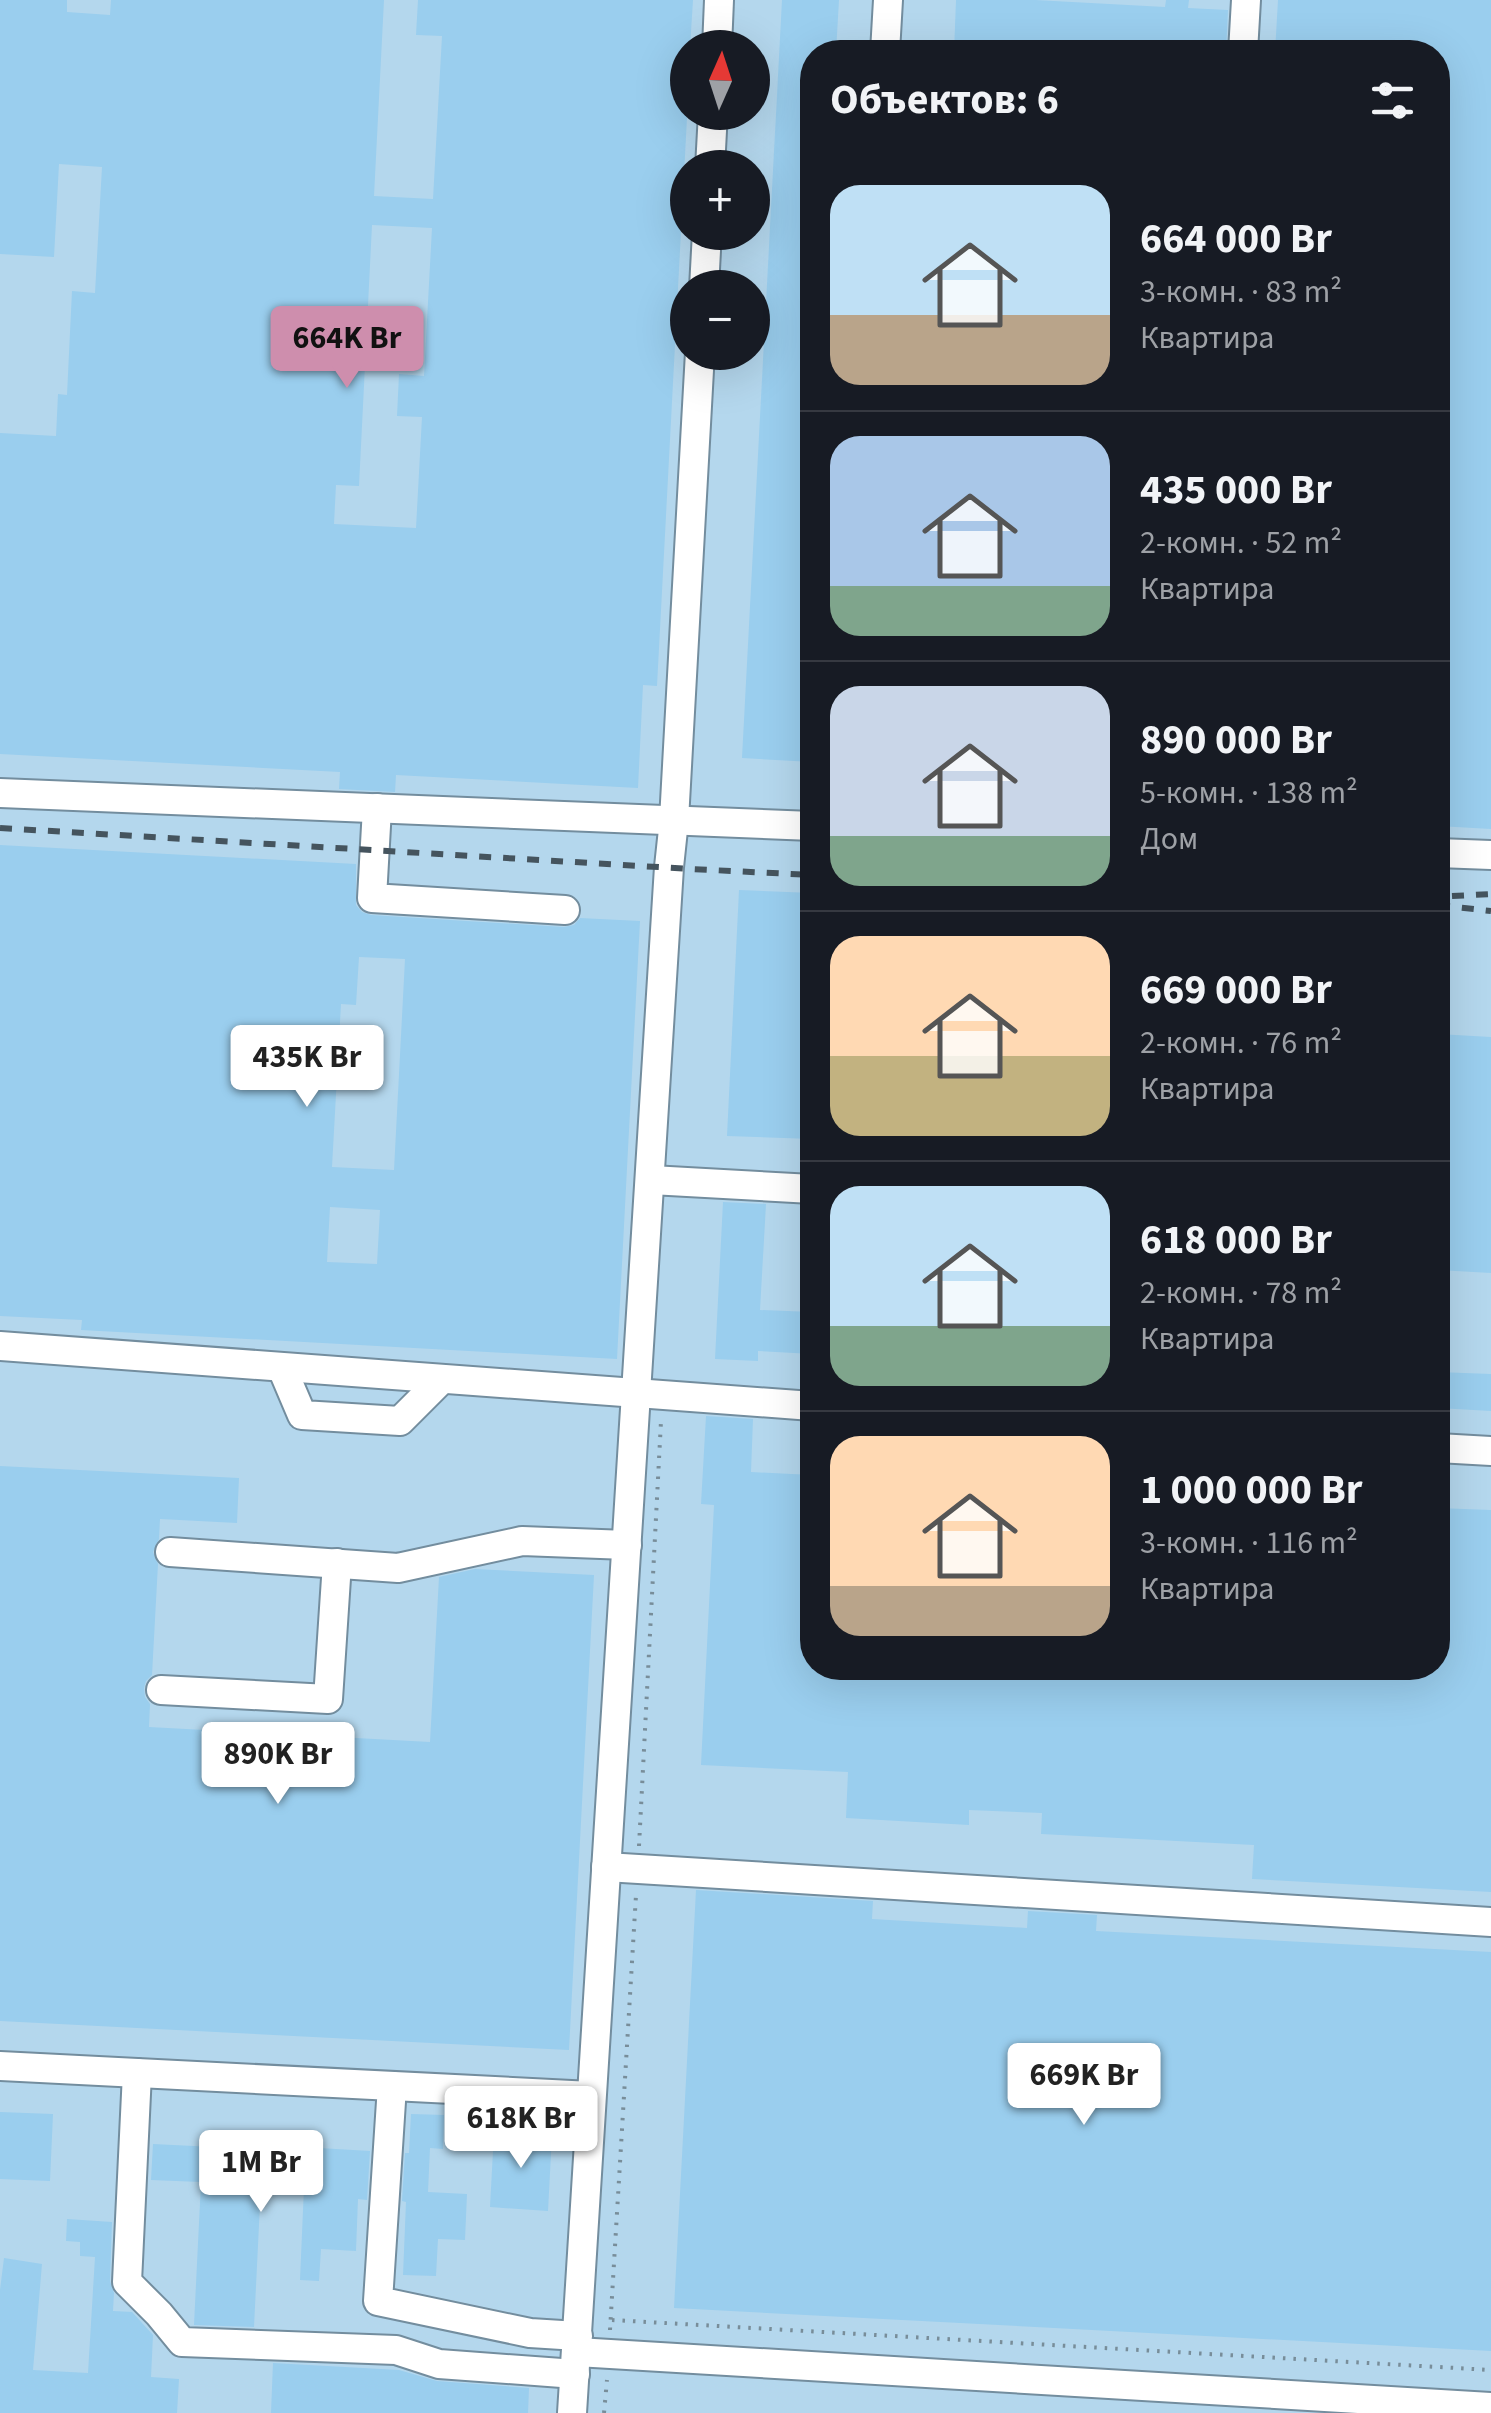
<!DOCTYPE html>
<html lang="ru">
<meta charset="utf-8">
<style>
body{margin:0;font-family:"Source Sans 3",sans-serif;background:#20242c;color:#f1f3f6;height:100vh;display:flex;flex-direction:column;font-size:38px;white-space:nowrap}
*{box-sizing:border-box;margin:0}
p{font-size:32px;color:#9ea1a6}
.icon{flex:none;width:55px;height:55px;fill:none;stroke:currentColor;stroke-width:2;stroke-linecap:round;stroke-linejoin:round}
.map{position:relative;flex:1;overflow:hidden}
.details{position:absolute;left:800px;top:40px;width:650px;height:1640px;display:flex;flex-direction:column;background:#171b24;border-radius:40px;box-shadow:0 10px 40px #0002}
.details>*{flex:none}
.needle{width:65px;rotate:3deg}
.tools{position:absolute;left:670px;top:30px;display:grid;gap:20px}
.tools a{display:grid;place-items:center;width:100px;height:100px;border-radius:50%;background:#171b24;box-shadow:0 10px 40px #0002;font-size:50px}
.price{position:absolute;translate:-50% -85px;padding:0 22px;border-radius:10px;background:#fff;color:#222;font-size:32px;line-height:65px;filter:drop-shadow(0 2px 5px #0008)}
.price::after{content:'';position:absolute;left:50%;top:60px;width:30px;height:22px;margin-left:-15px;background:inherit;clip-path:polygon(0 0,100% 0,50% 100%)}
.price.active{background:#ce8ead;color:#111}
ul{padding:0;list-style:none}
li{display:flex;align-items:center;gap:30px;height:250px;padding:0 30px}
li+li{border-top:2px solid #363941}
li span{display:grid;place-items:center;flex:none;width:280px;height:200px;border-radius:30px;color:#555}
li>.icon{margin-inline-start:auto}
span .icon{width:120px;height:120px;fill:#fffc;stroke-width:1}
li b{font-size:42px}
h2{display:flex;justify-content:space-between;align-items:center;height:120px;padding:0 30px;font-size:42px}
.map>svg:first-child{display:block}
.built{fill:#b4d7ed;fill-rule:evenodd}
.building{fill:#9aceee;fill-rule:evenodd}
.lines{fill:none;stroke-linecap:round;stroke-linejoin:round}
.minor-casing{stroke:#738d9e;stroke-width:32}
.path{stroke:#788d99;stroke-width:4;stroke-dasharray:2.5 8;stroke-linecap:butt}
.minor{stroke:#fff;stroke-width:28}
.rail{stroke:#45545e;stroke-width:6;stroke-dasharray:12 12;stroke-linecap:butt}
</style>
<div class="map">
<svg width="1491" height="2413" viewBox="0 0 1491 2413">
<rect width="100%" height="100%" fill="#c8e5f7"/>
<path class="built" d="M0,0H1491V2413H0ZM688,48H752V112H688ZM812,52H1438V1668H812ZM688,168H752V232H688ZM688,288H752V352H688Z"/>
<g class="building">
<path d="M0,0H67V12L110,15L111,0H384L374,196L433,199L442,36L416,35L418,0H693L690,48H688V99L657,686L643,685L638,788L396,775L395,792L339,789L340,772L0,754V433L56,436L58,394L67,395L72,291L95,293L102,167L59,164L54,257L0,254ZM372,225L432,228L424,376L399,374L397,416L422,417L416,528L334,524L336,485L359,486Z"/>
<polygon points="782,0 839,0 836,52 812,52 812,498 809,560 812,560 812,762 742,758"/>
<polygon points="956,0 1035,0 1165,7 1166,0 1189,0 1188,8 1228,10 1226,52 1114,52 1114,50 1066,48 1065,52 954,52"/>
<polygon points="1278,0 1491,0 1491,829 1438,826 1438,52 1275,52"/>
<path d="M0,845L356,864V905L362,912L371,915L564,927L574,925L580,918L640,921L617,1359L81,1330L82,1320L0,1316ZM359,957L405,959L394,1170L332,1167L341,1004L356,1005ZM330,1207L380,1210L377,1264L327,1262Z"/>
<polygon points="739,890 812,893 812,1139 727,1136"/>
<polygon points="1438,1034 1491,1037 1491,1273 1438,1270"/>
<polygon points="723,1202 766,1204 760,1310 812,1312 812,1354 758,1351 758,1361 715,1359"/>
<polygon points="1438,1372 1491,1374 1491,1411 1438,1408"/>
<polygon points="706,1416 753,1419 751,1472 812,1475 812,1668 1438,1668 1438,1508 1491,1510 1491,1892 1252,1879 1254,1845 1041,1834 1042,1813 969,1810 969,1825 846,1818 848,1772 701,1765 714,1505 701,1504"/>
<polygon points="0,1466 239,1478 237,1523 160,1519 159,1539 153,1552 158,1564 152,1675 146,1681 144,1688 145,1697 150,1704 149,1727 430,1742 439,1577 475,1569 594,1575 569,2050 0,2021"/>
<polygon points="696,1890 873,1901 872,1919 1027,1928 1028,1911 1097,1915 1096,1931 1491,1952 1491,2351 674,2308"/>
<polygon points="0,2112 53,2114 50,2181 0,2179"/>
<polygon points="411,2114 444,2115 443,2149 430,2148 428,2192 467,2194 465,2240 438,2239 436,2276 403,2275 406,2202 402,2201 405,2153 409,2153"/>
<polygon points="494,2132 552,2135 548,2211 490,2207"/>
<polygon points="153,2144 319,2152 319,2148 370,2151 367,2200 358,2199 356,2251 321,2249 319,2281 300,2280 304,2187 261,2184 254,2327 194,2325 201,2182 151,2180"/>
<polygon points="67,2219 112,2222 110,2281 114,2293 113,2311 132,2312 153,2335 151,2377 179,2379 177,2413 0,2413 0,2290 4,2258 42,2264 33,2370 88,2373 95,2257 80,2256 80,2242 66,2241"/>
<polygon points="273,2363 399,2370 437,2381 529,2388 528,2413 271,2413"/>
</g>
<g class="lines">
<defs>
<g id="minor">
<polyline points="717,48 719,0"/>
<polyline points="885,52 888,0"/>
<polyline points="1243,52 1246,0"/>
<polyline points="710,168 713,112"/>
<polyline points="704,288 707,232"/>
<polyline points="0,793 812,826"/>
<polyline points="377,808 372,898 565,910"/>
<polyline points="1438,853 1491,855"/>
<polyline points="651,1180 812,1189"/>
<polyline points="0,1346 812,1406"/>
<polyline points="282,1368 302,1415 400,1421 441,1380"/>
<polyline points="1438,1448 1491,1451"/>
<polyline points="170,1552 398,1568 522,1541 627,1545"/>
<polyline points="161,1690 328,1699 337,1563"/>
<polyline points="606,1867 1491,1922"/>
<polyline points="0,2066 591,2096"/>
<polyline points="137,2073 127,2282 159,2314 182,2342 396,2350 439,2364 575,2374"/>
<polyline points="392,2086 378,2301 530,2333 578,2336"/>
<polyline points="577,2352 1491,2407"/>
<polyline points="572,2413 669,867 674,820 700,352"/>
</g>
</defs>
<use href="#minor" class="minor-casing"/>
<g class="path">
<polyline points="639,1846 661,1421"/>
<polyline points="463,2115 470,2119 567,2128"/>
<polyline points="612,2320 1491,2370"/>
<polyline points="610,2330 636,1895"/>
<polyline points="604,2413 607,2380"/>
</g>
<use href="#minor" class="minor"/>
<g class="rail">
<polyline points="0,828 691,869 812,875"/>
<polyline points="1452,896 1491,894"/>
<polyline points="1438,905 1491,911"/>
</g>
</g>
</svg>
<div class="tools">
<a><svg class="needle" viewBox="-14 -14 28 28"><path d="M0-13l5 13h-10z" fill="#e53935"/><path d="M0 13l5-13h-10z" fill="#9ea1a6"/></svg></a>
<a>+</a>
<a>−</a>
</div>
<b class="price active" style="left:347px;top:391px">664K Br</b>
<b class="price" style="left:307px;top:1110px">435K Br</b>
<b class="price" style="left:278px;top:1807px">890K Br</b>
<b class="price" style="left:1084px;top:2128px">669K Br</b>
<b class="price" style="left:521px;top:2171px">618K Br</b>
<b class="price" style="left:261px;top:2215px">1M Br</b>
<section class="details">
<h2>Объектов: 6<svg class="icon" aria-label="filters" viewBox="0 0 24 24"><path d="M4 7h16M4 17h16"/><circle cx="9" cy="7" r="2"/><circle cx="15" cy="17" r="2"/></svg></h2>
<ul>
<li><span style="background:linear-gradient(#bfe0f5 65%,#b9a48a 0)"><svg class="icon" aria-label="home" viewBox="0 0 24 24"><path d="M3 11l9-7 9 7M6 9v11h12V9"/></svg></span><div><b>664 000 Br</b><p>3-комн. · 83 m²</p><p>Квартира</p></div></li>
<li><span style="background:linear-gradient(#a9c7e8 75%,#7fa58c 0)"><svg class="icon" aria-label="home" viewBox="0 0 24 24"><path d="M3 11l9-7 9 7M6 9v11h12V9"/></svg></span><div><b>435 000 Br</b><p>2-комн. · 52 m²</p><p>Квартира</p></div></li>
<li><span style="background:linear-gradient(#c9d6e8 75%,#7fa58c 0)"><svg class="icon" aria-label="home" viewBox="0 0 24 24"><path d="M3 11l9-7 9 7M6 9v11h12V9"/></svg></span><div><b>890 000 Br</b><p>5-комн. · 138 m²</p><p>Дом</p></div></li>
<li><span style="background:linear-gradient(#ffd9b3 60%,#c2b280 0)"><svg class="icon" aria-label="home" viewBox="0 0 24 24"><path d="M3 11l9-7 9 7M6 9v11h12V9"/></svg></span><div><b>669 000 Br</b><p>2-комн. · 76 m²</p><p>Квартира</p></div></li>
<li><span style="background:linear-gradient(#bfe0f5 70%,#7fa58c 0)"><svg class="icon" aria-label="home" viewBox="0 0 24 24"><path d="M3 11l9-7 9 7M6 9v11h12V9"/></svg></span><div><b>618 000 Br</b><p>2-комн. · 78 m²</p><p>Квартира</p></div></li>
<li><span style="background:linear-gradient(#ffd9b3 75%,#b9a48a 0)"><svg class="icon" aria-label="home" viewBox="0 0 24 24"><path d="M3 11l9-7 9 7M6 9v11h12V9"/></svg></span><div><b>1 000 000 Br</b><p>3-комн. · 116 m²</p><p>Квартира</p></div></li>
</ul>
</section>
</div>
